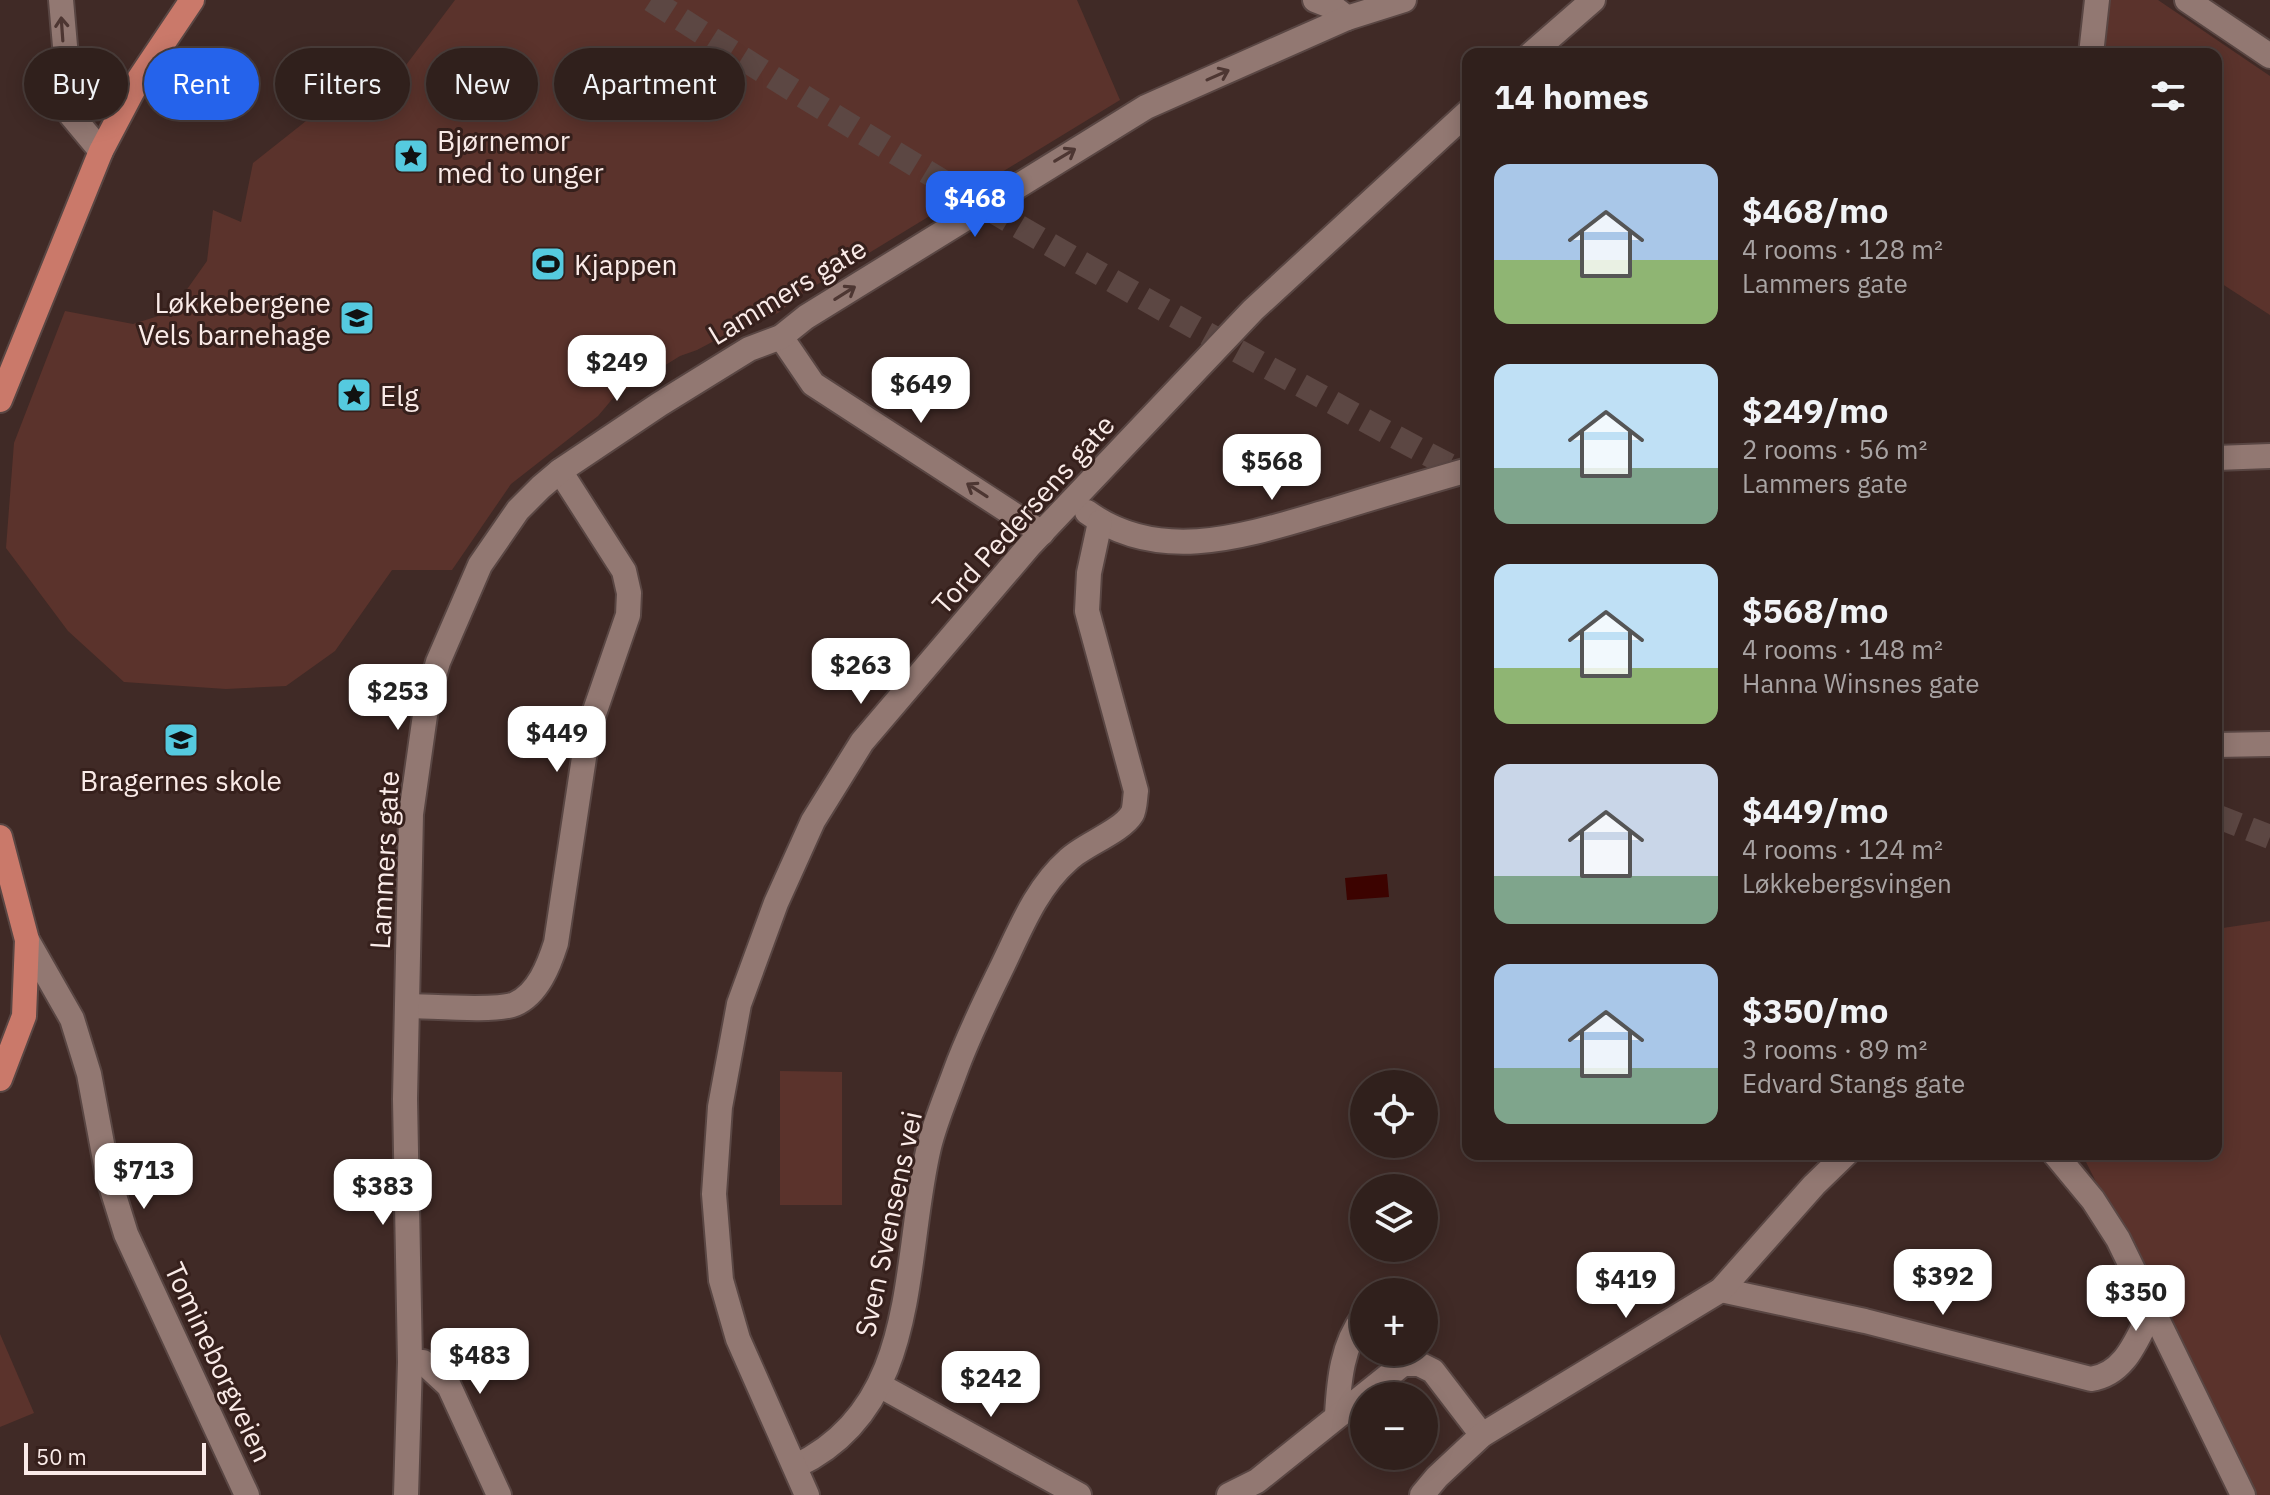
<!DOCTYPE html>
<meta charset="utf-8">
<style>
body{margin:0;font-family:"IBM Plex Sans",sans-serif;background:#3c2d29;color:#f1f3f6;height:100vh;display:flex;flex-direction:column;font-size:30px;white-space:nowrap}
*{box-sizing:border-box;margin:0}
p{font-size:26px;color:#a8a3a3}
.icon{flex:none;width:44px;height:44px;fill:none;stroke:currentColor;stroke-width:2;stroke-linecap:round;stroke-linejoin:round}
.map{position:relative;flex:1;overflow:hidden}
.side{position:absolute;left:1462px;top:48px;width:760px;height:1112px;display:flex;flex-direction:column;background:#30201c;border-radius:16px;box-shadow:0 4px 20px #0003,0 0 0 2px #4b3e3b}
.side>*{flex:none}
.top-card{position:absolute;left:24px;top:48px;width:760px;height:72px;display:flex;gap:16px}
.buttons{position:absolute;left:1350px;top:1070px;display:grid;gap:16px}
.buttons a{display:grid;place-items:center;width:88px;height:88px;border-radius:50%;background:#30201c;box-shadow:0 4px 20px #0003,0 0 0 2px #4b3e3b;font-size:40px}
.scale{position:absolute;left:24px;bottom:20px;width:182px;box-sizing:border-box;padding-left:8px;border:4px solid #faebe8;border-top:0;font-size:22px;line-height:28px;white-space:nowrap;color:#faebe8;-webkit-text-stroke:6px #36201c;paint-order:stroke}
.price{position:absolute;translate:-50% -68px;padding:0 18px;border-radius:16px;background:#fff;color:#222;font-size:26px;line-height:52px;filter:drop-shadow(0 2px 4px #0008)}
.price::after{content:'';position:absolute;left:50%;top:48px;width:24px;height:18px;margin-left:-12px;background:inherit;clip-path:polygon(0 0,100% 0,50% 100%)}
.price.selected{background:#2563eb;color:#fff}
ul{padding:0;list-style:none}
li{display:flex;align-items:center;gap:24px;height:200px;padding:0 32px}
li span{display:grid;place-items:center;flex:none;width:224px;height:160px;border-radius:16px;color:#555}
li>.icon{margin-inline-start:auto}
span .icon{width:96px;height:96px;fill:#fffc;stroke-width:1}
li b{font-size:34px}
h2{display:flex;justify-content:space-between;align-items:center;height:96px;padding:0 32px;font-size:34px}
.chip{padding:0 28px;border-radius:36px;background:#30201c;box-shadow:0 4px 20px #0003,0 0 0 2px #4b3e3b;font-size:28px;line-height:72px}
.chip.selected{background:#2563eb;color:#fff}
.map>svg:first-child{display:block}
.green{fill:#5b332c}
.water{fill:#3c0300}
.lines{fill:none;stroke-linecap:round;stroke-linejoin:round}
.major-tunnel{stroke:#5c4743;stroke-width:24;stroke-dasharray:24 12;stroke-linecap:butt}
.minor-casing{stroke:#594643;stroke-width:28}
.major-casing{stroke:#594643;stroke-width:28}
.minor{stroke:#927872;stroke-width:24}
.major{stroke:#ca796a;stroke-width:24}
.oneway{stroke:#4d3632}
.labels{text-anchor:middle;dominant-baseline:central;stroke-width:6;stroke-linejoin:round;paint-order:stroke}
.poi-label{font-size:28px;fill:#faebe8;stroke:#36201c;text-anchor:start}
.street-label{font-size:28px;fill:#faebe8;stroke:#36201c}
</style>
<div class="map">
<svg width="2270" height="1495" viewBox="0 0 2270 1495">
<rect width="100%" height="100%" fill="#402a26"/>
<g class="green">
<polygon points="455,0 1077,0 1120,100 800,295 778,313 748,323 697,350 680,356 614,397 598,416 511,484 452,570 392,570 335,651 286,686 226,689 124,682 68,631 6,548 14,443 65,311 133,324 171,312 207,261 213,210 241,222 253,163 383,60 397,77"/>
<polygon points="2104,0 2158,0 2270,76 2270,315 2216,280 2216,54 2097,54"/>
<path d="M82,81L114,90L100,115C82,112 84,97 82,81Z"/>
<polygon points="2270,921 2270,1495 2253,1495 2082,1154 2216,1154 2216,929"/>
<polygon points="780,1071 842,1072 842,1205 780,1205"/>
<polygon points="0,1334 34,1413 0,1427"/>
</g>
<polygon class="water" points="1387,874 1389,897 1347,900 1345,878"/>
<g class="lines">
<g class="major-tunnel">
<path d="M651,0C853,130 1059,254 1271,369C1336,404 1401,441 1468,475"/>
<polyline points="2216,816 2270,837"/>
</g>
<defs>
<g id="minor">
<polyline points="61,0 71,115 101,151"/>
<polyline points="1315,0 1333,7 1347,18"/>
<polyline points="2187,0 2270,56"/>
<polyline points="1531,54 1593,0"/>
<polyline points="2091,54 2097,0"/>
<polyline points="781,337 813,384 1042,533"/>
<polyline points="2216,458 2270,456"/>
<path d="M1087,512C1162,567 1253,533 1333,510C1378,496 1423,483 1468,470"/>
<polyline points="2216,745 2270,744"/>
<polyline points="27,940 72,1019 89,1074 108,1176 126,1234 247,1495"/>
<path d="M407,1006C430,1006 496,1012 515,1004C538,994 549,965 556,943L588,731L628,615L629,593L624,571L560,471"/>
<polyline points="2055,1154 2093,1200 2118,1239 2243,1495"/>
<path d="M1721,1290L1865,1321L2091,1379C2126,1374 2137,1338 2152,1310"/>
<polyline points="410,1362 423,1362 449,1386 499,1495"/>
<polyline points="879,1385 1079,1495"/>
<path d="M1337,1415C1339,1380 1342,1345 1364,1316"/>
<path d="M796,1466C921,1407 902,1261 929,1147C935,1122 946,1097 955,1072C968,1036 985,1002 1002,967C1020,930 1036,888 1068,860C1083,845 1121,832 1132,814C1135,809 1135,797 1136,791L1087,611L1089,573L1100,522"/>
<polyline points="406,1495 410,1362 405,1099 411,814 427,701 438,662 480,565 518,510 541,487 560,471 660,404 749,349 781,337 806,317 1146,107 1347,18 1404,0"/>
<polyline points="807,1495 738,1339 721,1280 714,1194 720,1107 739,1004 776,903 813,821 862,742 1030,545 1253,310 1468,112"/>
<polyline points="1229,1495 1257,1481 1403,1364 1419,1364 1433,1371 1482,1435"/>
<polyline points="1422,1495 1437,1477 1482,1435 1721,1290 1814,1185 1846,1154"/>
</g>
<g id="major">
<polyline points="0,400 101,151 139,79 192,0"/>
<polyline points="0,837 27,940 24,1016 0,1079"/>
</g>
</defs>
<use href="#minor" class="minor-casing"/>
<use href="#major" class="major-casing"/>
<use href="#minor" class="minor"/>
<use href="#major" class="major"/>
</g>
<defs><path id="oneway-shaft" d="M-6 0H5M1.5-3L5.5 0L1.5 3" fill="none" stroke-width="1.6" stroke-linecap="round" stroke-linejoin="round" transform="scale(2)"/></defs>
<g class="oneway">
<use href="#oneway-shaft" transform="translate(62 29) rotate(-94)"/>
<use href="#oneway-shaft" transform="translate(1218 75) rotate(-24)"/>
<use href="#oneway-shaft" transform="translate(1065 155) rotate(-31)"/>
<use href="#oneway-shaft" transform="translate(845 293) rotate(-32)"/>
<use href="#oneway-shaft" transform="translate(977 490) rotate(-147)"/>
</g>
<defs>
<symbol id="sight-square" viewBox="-11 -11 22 22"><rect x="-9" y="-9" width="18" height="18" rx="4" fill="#55cadf" stroke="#36201c"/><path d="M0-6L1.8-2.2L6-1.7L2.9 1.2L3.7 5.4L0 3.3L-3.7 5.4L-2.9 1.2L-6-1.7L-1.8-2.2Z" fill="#111"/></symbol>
<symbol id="stadium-square" viewBox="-11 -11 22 22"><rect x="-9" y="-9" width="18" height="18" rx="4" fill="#55cadf" stroke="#36201c"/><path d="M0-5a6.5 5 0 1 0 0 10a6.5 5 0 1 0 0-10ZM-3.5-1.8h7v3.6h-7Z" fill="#111"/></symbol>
<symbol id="school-square" viewBox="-11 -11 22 22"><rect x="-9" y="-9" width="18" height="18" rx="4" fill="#55cadf" stroke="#36201c"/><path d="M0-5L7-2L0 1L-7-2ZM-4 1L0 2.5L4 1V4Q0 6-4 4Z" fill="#111"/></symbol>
</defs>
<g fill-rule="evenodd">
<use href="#sight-square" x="391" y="136" width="40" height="40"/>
<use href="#stadium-square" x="528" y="244" width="40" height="40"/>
<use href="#school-square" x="337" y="298" width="40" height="40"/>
<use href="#sight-square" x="334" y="375" width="40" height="40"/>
<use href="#school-square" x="161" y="720" width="40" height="40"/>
</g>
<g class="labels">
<g class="poi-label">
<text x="437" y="140">Bjørnemor<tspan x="437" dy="32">med to unger</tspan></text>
<text x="574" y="264">Kjappen</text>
<text x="331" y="302" text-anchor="end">Løkkebergene<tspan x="331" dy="32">Vels barnehage</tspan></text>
<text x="380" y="395">Elg</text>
<text x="181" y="780" text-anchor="middle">Bragernes skole</text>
</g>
<g class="street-label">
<text transform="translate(787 291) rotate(-31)">Lammers gate</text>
<text transform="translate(1023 514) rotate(-48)">Tord Pedersens gate</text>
<text transform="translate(384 860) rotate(-87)">Lammers gate</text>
<text transform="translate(888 1224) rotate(-78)">Sven Svensens vei</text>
<text transform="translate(219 1362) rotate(65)">Tomineborgveien</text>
</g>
</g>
</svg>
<div class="buttons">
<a><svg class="icon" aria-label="locate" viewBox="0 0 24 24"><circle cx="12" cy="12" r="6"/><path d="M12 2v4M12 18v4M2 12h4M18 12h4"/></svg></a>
<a><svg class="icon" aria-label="layers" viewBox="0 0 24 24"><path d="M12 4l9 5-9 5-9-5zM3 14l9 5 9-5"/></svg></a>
<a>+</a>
<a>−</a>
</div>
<div class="scale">50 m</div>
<b class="price selected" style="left:975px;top:239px">$468</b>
<b class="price" style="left:617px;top:403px">$249</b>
<b class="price" style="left:921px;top:425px">$649</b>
<b class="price" style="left:1272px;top:502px">$568</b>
<b class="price" style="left:861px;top:706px">$263</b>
<b class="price" style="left:398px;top:732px">$253</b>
<b class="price" style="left:557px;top:774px">$449</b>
<b class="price" style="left:144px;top:1211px">$713</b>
<b class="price" style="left:383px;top:1227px">$383</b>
<b class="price" style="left:1943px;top:1317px">$392</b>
<b class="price" style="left:1626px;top:1320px">$419</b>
<b class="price" style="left:2136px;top:1333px">$350</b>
<b class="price" style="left:480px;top:1396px">$483</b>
<b class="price" style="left:991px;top:1419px">$242</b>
<div class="top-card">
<a class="chip">Buy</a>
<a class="chip selected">Rent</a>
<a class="chip">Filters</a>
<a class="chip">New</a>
<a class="chip">Apartment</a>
</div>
<section class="side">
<h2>14 homes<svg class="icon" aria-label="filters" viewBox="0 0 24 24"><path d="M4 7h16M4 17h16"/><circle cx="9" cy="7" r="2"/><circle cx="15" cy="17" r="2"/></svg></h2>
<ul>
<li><span style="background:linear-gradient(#a9c7e8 60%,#8fb573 0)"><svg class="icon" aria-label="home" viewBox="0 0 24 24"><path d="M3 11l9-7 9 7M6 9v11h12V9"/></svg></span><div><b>$468/mo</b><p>4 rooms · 128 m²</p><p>Lammers gate</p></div></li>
<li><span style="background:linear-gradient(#bfe0f5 65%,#7fa58c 0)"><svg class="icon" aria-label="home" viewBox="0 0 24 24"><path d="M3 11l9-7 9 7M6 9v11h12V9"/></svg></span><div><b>$249/mo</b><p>2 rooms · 56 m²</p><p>Lammers gate</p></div></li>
<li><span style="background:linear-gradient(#bfe0f5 65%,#8fb573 0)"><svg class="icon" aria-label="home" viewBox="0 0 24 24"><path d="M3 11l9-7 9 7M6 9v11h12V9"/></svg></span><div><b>$568/mo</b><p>4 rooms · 148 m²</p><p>Hanna Winsnes gate</p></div></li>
<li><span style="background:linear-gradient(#c9d6e8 70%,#7fa58c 0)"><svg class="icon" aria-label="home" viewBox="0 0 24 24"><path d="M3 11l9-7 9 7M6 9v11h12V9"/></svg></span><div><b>$449/mo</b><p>4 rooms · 124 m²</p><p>Løkkebergsvingen</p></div></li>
<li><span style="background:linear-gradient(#a9c7e8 65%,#7fa58c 0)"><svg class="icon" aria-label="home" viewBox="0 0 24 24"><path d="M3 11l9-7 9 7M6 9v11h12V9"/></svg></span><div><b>$350/mo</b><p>3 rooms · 89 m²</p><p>Edvard Stangs gate</p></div></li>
</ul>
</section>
</div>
